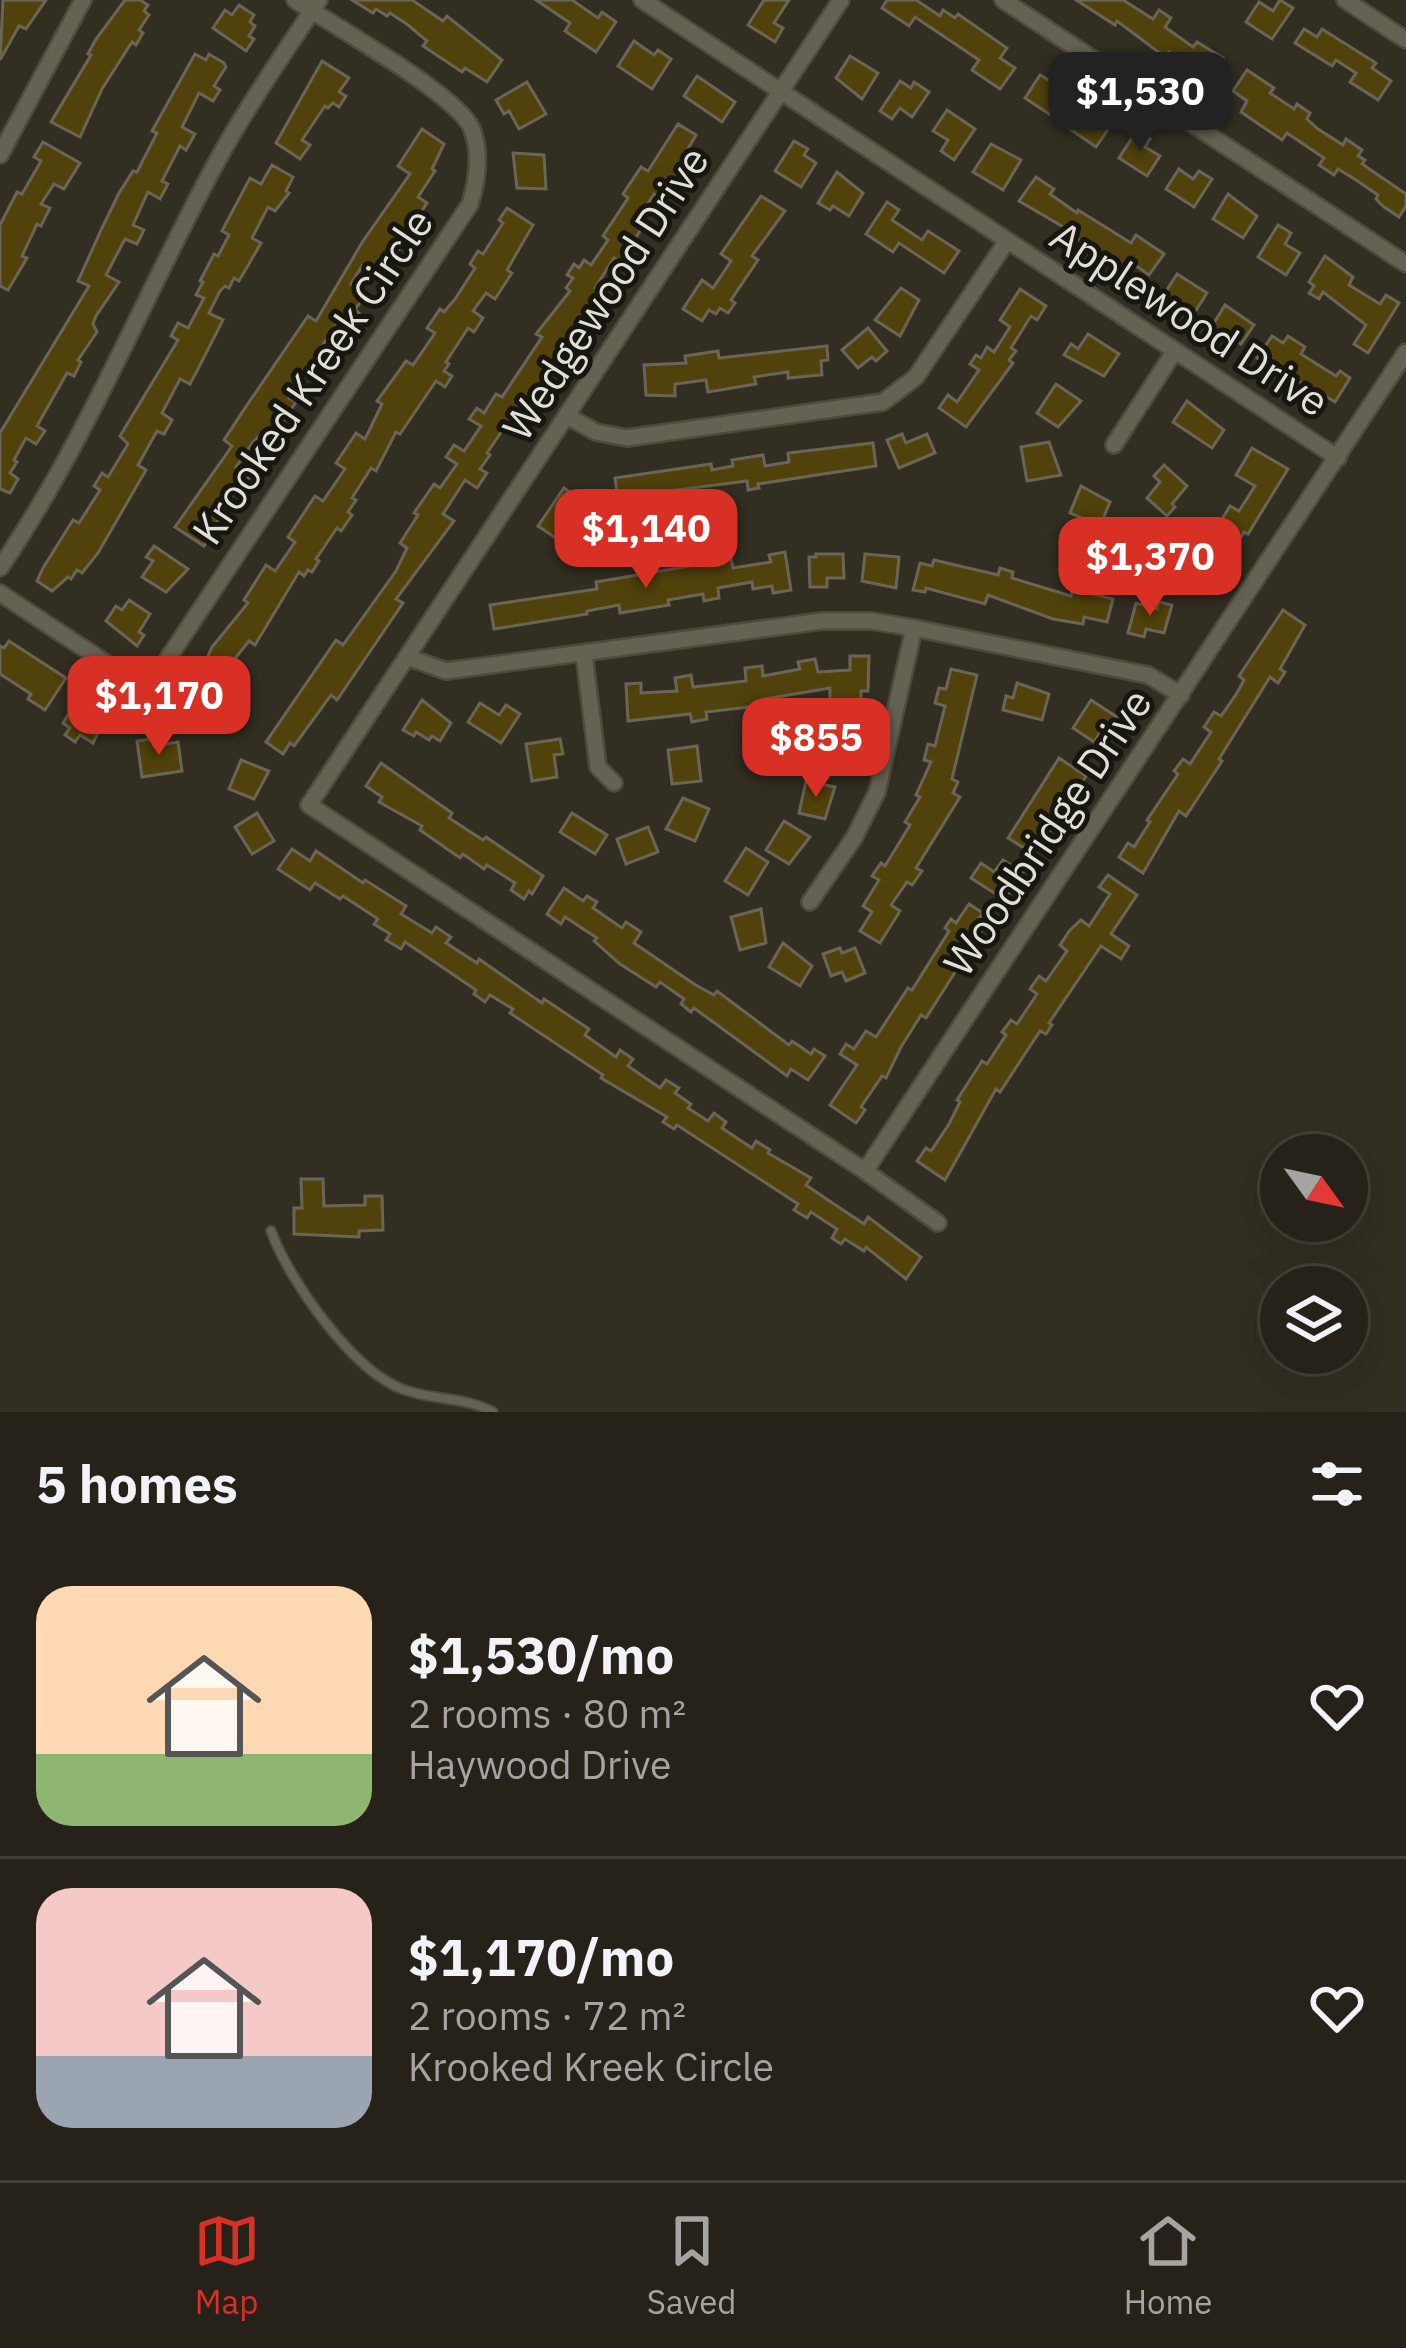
<!DOCTYPE html>
<meta charset="utf-8">
<style>
body{margin:0;font-family:"IBM Plex Sans",sans-serif;background:#2e2a22;color:#f1f3f6;height:100vh;display:flex;flex-direction:column;font-size:45px;white-space:nowrap}
*{box-sizing:border-box;margin:0}
p{font-size:39px;color:#a4a4a2}
.icon{flex:none;width:66px;height:66px;fill:none;stroke:currentColor;stroke-width:2;stroke-linecap:round;stroke-linejoin:round}
.map{position:relative;height:1412px;overflow:hidden}
.sheet{display:flex;flex-direction:column;background:#262219;flex:1}
.sheet>*{flex:none}
.needle{width:78px;rotate:123deg}
.fabs{position:absolute;left:1260px;top:1134px;display:grid;gap:24px}
.fabs a{display:grid;place-items:center;width:108px;height:108px;border-radius:50%;background:#262219;box-shadow:0 12px 48px #0002,0 0 0 3px #423f38;font-size:60px}
.price{position:absolute;translate:-50% -102px;padding:0 27px;border-radius:24px;background:#d93025;color:#fff;font-size:39px;line-height:78px;filter:drop-shadow(0 3px 6px #0008)}
.price::after{content:'';position:absolute;left:50%;top:72px;width:36px;height:27px;margin-left:-18px;background:inherit;clip-path:polygon(0 0,100% 0,50% 100%)}
.price.selected{background:#222;color:#fff}
ul{padding:0;list-style:none}
li{display:flex;align-items:center;gap:36px;height:300px;padding:0 36px}
li+li{border-top:3px solid #423f38}
li span{display:grid;place-items:center;flex:none;width:336px;height:240px;border-radius:36px;color:#555}
li>.icon{margin-inline-start:auto}
span .icon{width:144px;height:144px;fill:#fffc;stroke-width:1}
li b{font-size:51px}
h2{display:flex;justify-content:space-between;align-items:center;height:144px;padding:0 36px;font-size:51px}
.menu{display:flex;justify-content:space-around;align-items:center;height:168px;border-top:3px solid #423f38;background:#262219;font-size:33px;color:#a4a4a2}
.menu a{display:grid;justify-items:center;gap:6px}
.menu .selected{color:#d93025}
.map>svg:first-child{display:block}
.building{fill:#51420b;stroke:#6a6557;stroke-width:3}
.lines{fill:none;stroke-linecap:round;stroke-linejoin:round}
.service-casing{stroke:#4e4a3f;stroke-width:12}
.minor-casing{stroke:#4e4a3f;stroke-width:20}
.service{stroke:#666253;stroke-width:8}
.minor{stroke:#666253;stroke-width:15}
.labels{text-anchor:middle;dominant-baseline:central;stroke-width:10;stroke-linejoin:round;paint-order:stroke}
.street-label{font-size:42px;fill:#e1dfd7;stroke:#181610}
</style>
<div class="map">
<svg width="1406" height="1412" viewBox="0 0 1406 1412">
<rect width="100%" height="100%" fill="#322e21"/>
<g class="building">
<polygon points="3,0 46,0 26,29 19,26 0,60"/>
<polygon points="125,0 140,0 148,5 144,11 149,15 139,30 143,33 136,45 132,42 102,89 80,137 51,122 91,55 88,54 96,39"/>
<polygon points="352,0 412,0 443,21 447,16 502,60 487,82 465,68 462,72 423,46 427,41 408,25 390,13 387,16 376,9 373,13"/>
<polygon points="536,0 572,0 598,18 602,12 616,22 596,52 565,31 570,23"/>
<polygon points="764,0 789,0 774,23 783,28 775,42 748,25"/>
<polygon points="887,0 916,0 940,16 943,10 955,18 958,14 1007,48 1000,58 1015,68 1000,89 972,70 979,60 915,17 909,26 882,8"/>
<polygon points="1076,0 1123,0 1153,19 1159,10 1171,18 1165,27 1193,47 1197,42 1223,58 1204,89 1191,81 1198,70 1169,52 1165,57 1117,21 1115,25"/>
<polygon points="1280,0 1293,8 1272,39 1246,22 1259,2 1273,11"/>
<polygon points="239,5 254,15 250,22 255,26 249,36 254,39 246,51 213,28 225,10 232,15"/>
<polygon points="1304,29 1317,37 1322,29 1376,63 1372,68 1391,81 1378,100 1350,82 1356,73 1336,60 1332,66 1295,43"/>
<polygon points="634,41 654,55 658,50 671,59 652,89 618,66"/>
<polygon points="195,54 206,60 209,54 224,63 226,67 214,86 220,90 213,101 199,93 182,127 195,134 186,150 180,146 162,181 168,184 160,199 148,192 133,225 144,230 137,244 125,239 106,275 119,282 96,316 93,324 97,332 78,360 81,362 74,376 67,373 37,426 45,431 36,444 26,438 14,460 17,462 10,473 18,479 10,493 0,489 0,433 89,286 78,281 102,228 119,193 133,171 137,172 157,133 152,131"/>
<polygon points="850,56 878,73 862,99 836,78"/>
<polygon points="322,61 349,78 339,92 346,96 339,107 333,103 328,108 325,106 302,140 310,145 300,159 276,143"/>
<polygon points="1247,70 1274,88 1270,93 1294,109 1297,104 1310,113 1307,119 1318,129 1343,145 1346,139 1362,150 1358,156 1365,160 1362,164 1406,194 1406,206 1399,217 1384,207 1376,199 1378,195 1353,178 1338,169 1334,175 1319,165 1324,158 1287,133 1282,140 1241,112 1247,101 1233,91"/>
<polygon points="1040,75 1052,82 1056,76 1069,85 1049,114 1025,98"/>
<polygon points="697,76 735,102 722,122 684,96"/>
<polygon points="900,81 911,88 914,82 929,92 912,117 900,108 892,119 880,111"/>
<polygon points="527,82 546,114 519,129 509,111 504,114 496,100"/>
<polygon points="1091,99 1103,108 1096,119 1109,128 1096,147 1070,129"/>
<polygon points="947,110 975,129 954,160 941,151 948,140 933,131"/>
<polygon points="678,124 696,135 685,154 695,161 664,201 654,194 635,223 642,228 635,239 639,241 623,264 614,258 595,288 606,296 541,378 548,382 516,427 508,422 487,453 490,455 480,469 487,473 477,488 465,480 443,514 454,521 396,599 403,603 337,700 331,695 294,746 290,743 283,754 266,742 336,640 343,645 396,571 407,548 400,543 418,515 414,513 434,484 440,488 457,464 446,457 454,445 464,451 481,426 469,419 477,408 484,413 496,394 502,397 542,337 536,334 570,291 566,288 573,278 567,275 574,264 579,268 584,260 591,265 608,240 603,236 628,198 623,194 641,167 648,171"/>
<polygon points="422,129 444,144 432,169 435,171 418,197 427,203 416,220 420,223 378,277 362,266 351,284 366,294 355,310 359,313 351,324 341,317 318,352 326,357 316,371 310,367 289,398 296,402 269,443 259,436 253,442 236,467 250,476 241,489 237,486 204,546 175,527 232,446 224,440 245,408 308,316 316,321 363,241 410,174 398,166"/>
<polygon points="1137,130 1150,139 1145,147 1160,156 1147,176 1119,158"/>
<polygon points="794,141 808,149 804,155 816,163 801,187 775,171"/>
<polygon points="43,142 80,163 64,189 54,184 41,204 50,208 41,226 37,224 22,256 27,258 8,290 0,286 0,225 17,192 22,194 41,161 34,157"/>
<polygon points="991,144 1021,160 1003,190 973,172"/>
<polygon points="513,153 544,155 546,189 517,188"/>
<polygon points="272,165 293,177 286,191 289,193 275,211 268,207 252,238 261,243 239,281 234,278 229,288 225,286 220,291 209,313 223,320 198,369 190,384 180,379 162,413 172,420 164,434 157,431 138,465 146,470 98,553 82,573 77,570 71,579 68,577 52,591 37,581 43,568 73,520 79,523 100,490 94,486 102,473 108,477 128,444 120,436 178,340 171,336 178,323 188,328 204,298 196,295 203,282 200,281 214,254 218,256 229,235 222,231 250,178 261,184"/>
<polygon points="1179,169 1193,179 1199,171 1212,179 1194,207 1166,189"/>
<polygon points="837,172 863,193 849,216 833,206 830,210 818,203"/>
<polygon points="1036,177 1054,189 1050,194 1077,213 1078,210 1131,243 1136,235 1164,254 1149,275 1135,265 1127,275 1076,238 1077,235 1019,201"/>
<polygon points="1228,194 1257,216 1243,238 1213,219"/>
<polygon points="761,196 785,211 752,256 758,260 731,300 735,303 728,313 720,308 716,314 709,310 702,321 683,309 702,280 713,288 731,261 721,254"/>
<polygon points="887,202 899,210 892,220 922,240 928,231 959,251 944,273 899,243 893,252 866,234"/>
<polygon points="507,208 533,225 507,270 512,273 495,299 486,293 473,311 483,318 474,332 468,328 446,362 449,364 444,371 452,376 445,387 436,381 400,434 396,432 376,471 371,468 352,498 356,500 348,512 352,515 341,531 337,528 316,559 319,561 312,572 308,570 304,576 299,572 255,645 249,641 221,676 238,688 220,715 210,708 206,714 189,699 212,647 248,603 244,600 266,565 275,571 295,542 288,537 315,496 323,501 345,469 336,463 356,433 365,439 382,404 377,401 406,361 413,365 435,333 427,328 440,309 444,312 455,299 475,268 470,264 478,251 483,254 503,223 499,220"/>
<polygon points="1278,225 1291,233 1285,244 1300,253 1286,275 1258,257"/>
<polygon points="1325,256 1353,277 1349,285 1380,304 1386,295 1399,303 1368,353 1354,344 1366,325 1323,292 1319,299 1309,293 1314,286 1309,282"/>
<polygon points="1177,274 1207,293 1193,315 1163,296"/>
<polygon points="901,288 919,300 900,336 875,320"/>
<polygon points="1020,289 1046,306 1037,320 1031,316 1011,348 1016,351 1009,360 1013,363 966,427 939,408 948,395 957,402 979,370 970,364 976,355 981,358 987,347 994,352 1010,327 1000,320"/>
<polygon points="1225,305 1254,325 1241,344 1211,328"/>
<polygon points="868,328 887,351 876,361 872,357 858,368 842,350"/>
<polygon points="1088,334 1119,354 1104,376 1064,355 1071,344 1078,349"/>
<polygon points="1272,336 1283,343 1288,336 1305,347 1301,354 1336,376 1340,371 1350,378 1335,402 1317,391 1313,399 1300,391 1304,385 1257,358"/>
<polygon points="827,346 828,360 821,361 822,375 788,378 788,372 754,377 756,384 708,392 706,380 675,384 675,396 646,395 644,365 686,363 685,356 718,351 719,358"/>
<polygon points="1056,384 1081,401 1058,427 1037,413"/>
<polygon points="1187,401 1224,430 1212,448 1173,422"/>
<polygon points="902,434 906,443 927,434 935,453 899,468 887,440"/>
<polygon points="1049,442 1061,475 1027,481 1021,447"/>
<polygon points="873,443 876,466 758,484 759,488 748,490 747,481 653,493 654,501 619,507 615,478 711,464 712,470 733,466 732,460 763,455 765,466 789,462 788,453"/>
<polygon points="1252,448 1288,469 1248,534 1244,532 1235,547 1213,534 1230,506 1239,511 1255,486 1236,475"/>
<polygon points="1164,465 1187,486 1172,504 1175,507 1167,516 1147,498 1160,482 1154,476"/>
<polygon points="1081,486 1110,502 1100,526 1070,513"/>
<polygon points="564,488 579,499 574,506 578,509 557,539 538,526"/>
<polygon points="154,546 188,569 166,592 142,577 153,561 146,557"/>
<polygon points="785,552 791,590 773,593 772,586 753,589 752,582 718,588 719,598 704,601 703,594 668,600 669,605 620,613 619,605 587,611 587,614 494,629 490,605 597,589 596,582 731,559 733,568 771,562 769,555"/>
<polygon points="816,554 843,554 844,578 827,578 827,587 810,587 809,557 816,557"/>
<polygon points="865,554 899,557 896,588 862,581"/>
<polygon points="934,560 998,575 1000,568 1013,572 1012,578 1071,596 1073,589 1113,599 1107,622 1084,617 1083,624 1053,619 988,595 985,604 926,588 925,592 913,590 920,563 932,566"/>
<polygon points="129,600 150,614 139,632 144,635 137,646 106,621 116,606 122,610"/>
<polygon points="1159,602 1172,605 1164,633 1146,629 1144,637 1128,633 1136,603 1157,609"/>
<polygon points="1283,610 1305,625 1280,669 1285,672 1278,683 1270,677 1219,759 1222,761 1186,816 1179,811 1143,873 1119,857 1128,843 1134,847 1150,822 1147,820 1178,774 1174,771 1183,759 1190,764 1211,732 1204,727 1214,712 1221,716 1237,693 1244,680 1239,676"/>
<polygon points="9,641 66,678 45,710 28,699 31,694 0,674 0,646 4,648"/>
<polygon points="850,656 869,656 868,691 861,691 861,701 830,702 830,688 765,699 766,705 706,712 707,719 692,722 690,714 628,721 626,684 641,683 641,693 677,691 675,678 691,675 693,687 746,681 745,668 762,666 763,676 800,669 798,662 815,659 818,672 850,670"/>
<polygon points="951,669 977,675 952,779 958,782 953,793 960,797 916,868 922,871 912,885 907,882 891,905 900,911 880,943 860,931 872,912 863,906 879,880 872,876 881,863 885,866 910,825 905,822 920,797 916,795 931,762 924,760 928,744 935,746 945,706 935,703 939,688 946,689"/>
<polygon points="1017,683 1049,694 1042,720 1003,710 1006,696 1013,698"/>
<polygon points="83,691 96,699 91,707 106,717 93,743 80,735 75,742 65,735 70,728 63,723"/>
<polygon points="422,700 451,723 440,741 432,736 429,740 416,732 414,736 403,730"/>
<polygon points="1091,700 1123,721 1114,734 1104,727 1094,742 1073,728"/>
<polygon points="480,703 499,715 506,705 520,714 501,743 468,722"/>
<polygon points="849,731 850,746 841,746 842,768 816,769 815,732"/>
<polygon points="152,739 154,746 178,742 182,771 142,777 137,741"/>
<polygon points="560,739 563,754 554,755 557,777 532,781 526,744"/>
<polygon points="697,746 701,781 672,784 668,750"/>
<polygon points="1059,758 1086,776 1077,791 1069,786 1050,817 1056,821 1047,836 1040,831 1027,850 1008,838"/>
<polygon points="241,760 269,771 254,799 229,789"/>
<polygon points="381,763 452,813 449,818 483,840 486,837 543,876 532,894 529,891 524,899 511,890 515,883 487,865 484,869 463,854 460,858 420,830 422,826 379,802 382,797 366,786"/>
<polygon points="806,781 835,787 825,819 799,813"/>
<polygon points="683,798 709,809 695,841 666,829"/>
<polygon points="257,813 274,841 252,854 235,827"/>
<polygon points="572,813 607,835 595,854 560,832"/>
<polygon points="784,821 810,837 789,864 766,850"/>
<polygon points="648,827 658,852 626,864 617,839"/>
<polygon points="746,848 768,862 748,895 725,881"/>
<polygon points="292,849 310,861 316,851 363,883 365,880 406,906 401,914 432,933 436,927 451,937 446,943 477,963 479,959 542,1003 544,999 589,1029 585,1035 616,1057 620,1050 633,1059 628,1066 660,1088 666,1080 679,1088 675,1093 691,1104 688,1108 708,1121 714,1113 726,1122 722,1128 752,1148 756,1141 770,1150 768,1153 811,1178 806,1185 831,1202 864,1224 868,1217 921,1257 906,1279 866,1247 864,1251 845,1239 841,1244 832,1238 837,1229 811,1212 807,1218 794,1210 798,1204 677,1125 674,1129 663,1122 667,1117 601,1078 603,1075 510,1013 513,1009 490,995 485,1002 474,994 476,990 405,942 401,949 386,940 390,934 374,924 378,919 343,896 340,899 315,883 310,890 278,869"/>
<polygon points="1003,860 1023,873 1005,900 971,878 981,863 994,872"/>
<polygon points="1108,875 1137,895 1111,934 1129,946 1121,959 1101,946 1049,1023 1052,1025 1046,1034 1040,1031 1000,1092 996,1089 945,1180 917,1161 926,1148 931,1151 949,1124 960,1102 957,1100 982,1061 987,1064 1006,1035 1002,1032 1011,1020 1017,1024 1037,994 1030,989 1039,976 1046,981 1067,951 1060,945 1070,930 1081,920 1089,926 1110,894 1099,887"/>
<polygon points="564,888 583,901 587,896 597,902 593,908 622,928 626,922 641,932 634,943 694,984 714,995 717,991 789,1045 792,1041 811,1054 814,1049 825,1056 808,1080 791,1069 787,1076 694,1008 691,1012 681,1004 684,999 660,982 656,987 620,964 594,941 597,938 565,917 561,924 547,914"/>
<polygon points="969,904 983,913 980,917 987,922 926,1018 921,1015 901,1047 886,1078 882,1076 861,1107 865,1110 856,1123 830,1105 857,1065 840,1054 846,1044 854,1049 866,1031 876,1037 908,988 912,990 949,931 945,928 951,919 956,923"/>
<polygon points="761,909 766,943 740,950 731,917"/>
<polygon points="783,943 812,966 800,986 769,967"/>
<polygon points="840,948 842,953 855,948 865,973 846,981 842,972 831,976 823,954"/>
<polygon points="301,1179 323,1179 324,1206 365,1205 365,1196 382,1196 383,1230 359,1231 359,1237 294,1234 294,1208 302,1208"/>
</g>
<g class="lines">
<defs>
<path id="service" d="M271,1231C289,1280 352,1370 402,1389C433,1401 463,1396 493,1412"/>
<g id="minor">
<polyline points="642,0 1338,458"/>
<polyline points="841,0 309,805 865,1171 938,1223"/>
<polyline points="1003,0 1406,264"/>
<polyline points="1345,0 1406,40"/>
<polyline points="0,155 83,0"/>
<polyline points="567,416 596,432 627,438 883,402 916,377 1007,241"/>
<polyline points="1114,445 1174,352"/>
<path d="M0,568C87,440 143,298 216,163C247,106 284,54 319,0"/>
<path d="M0,593L147,690L470,204C478,179 481,154 472,129C458,95 331,24 295,0"/>
<polyline points="584,654 598,767 614,783"/>
<polyline points="407,657 446,671 822,621 872,621 914,628 1148,675 1181,695"/>
<polyline points="810,902 854,838 877,792 914,628"/>
<polyline points="865,1171 1406,352"/>
</g>
</defs>
<use href="#service" class="service-casing"/>
<use href="#minor" class="minor-casing"/>
<use href="#service" class="service"/>
<use href="#minor" class="minor"/>
</g>
<g class="labels">
<g class="street-label">
<text transform="translate(605 293) rotate(-57)">Wedgewood Drive</text>
<text transform="translate(1190 318) rotate(33)">Applewood Drive</text>
<text transform="translate(312 376) rotate(-56)">Krooked Kreek Circle</text>
<text transform="translate(1047 832) rotate(-56)">Woodbridge Drive</text>
</g>
</g>
</svg>
<div class="fabs">
<a><svg class="needle" viewBox="-14 -14 28 28"><path d="M0-13l5 13h-10z" fill="#e53935"/><path d="M0 13l5-13h-10z" fill="#a4a4a2"/></svg></a>
<a><svg class="icon" aria-label="layers" viewBox="0 0 24 24"><path d="M12 4l9 5-9 5-9-5zM3 14l9 5 9-5"/></svg></a>
</div>
<b class="price selected" style="left:1140px;top:154px">$1,530</b>
<b class="price" style="left:646px;top:591px">$1,140</b>
<b class="price" style="left:1150px;top:619px">$1,370</b>
<b class="price" style="left:159px;top:758px">$1,170</b>
<b class="price" style="left:816px;top:800px">$855</b>
</div>
<section class="sheet">
<h2>5 homes<svg class="icon" aria-label="filters" viewBox="0 0 24 24"><path d="M4 7h16M4 17h16"/><circle cx="9" cy="7" r="2"/><circle cx="15" cy="17" r="2"/></svg></h2>
<ul>
<li><span style="background:linear-gradient(#ffd9b3 70%,#8fb573 0)"><svg class="icon" aria-label="home" viewBox="0 0 24 24"><path d="M3 11l9-7 9 7M6 9v11h12V9"/></svg></span><div><b>$1,530/mo</b><p>2 rooms · 80 m²</p><p>Haywood Drive</p></div><svg class="icon" aria-label="heart" viewBox="0 0 24 24"><path d="M12 20l-8-8c-3-5 5-10 8-4 3-6 11-1 8 4z"/></svg></li>
<li><span style="background:linear-gradient(#f6c9c9 70%,#9aa5b1 0)"><svg class="icon" aria-label="home" viewBox="0 0 24 24"><path d="M3 11l9-7 9 7M6 9v11h12V9"/></svg></span><div><b>$1,170/mo</b><p>2 rooms · 72 m²</p><p>Krooked Kreek Circle</p></div><svg class="icon" aria-label="heart" viewBox="0 0 24 24"><path d="M12 20l-8-8c-3-5 5-10 8-4 3-6 11-1 8 4z"/></svg></li>
</ul>
</section>
<nav class="menu">
<a class="selected"><svg class="icon" aria-label="map" viewBox="0 0 24 24"><path d="M3 6l6-2 6 2 6-2v14l-6 2-6-2-6 2zM9 4v14M15 6v14"/></svg>Map</a>
<a><svg class="icon" aria-label="saved" viewBox="0 0 24 24"><path d="M7 4h10v16l-5-4-5 4z"/></svg>Saved</a>
<a><svg class="icon" aria-label="home" viewBox="0 0 24 24"><path d="M3 11l9-7 9 7M6 9v11h12V9"/></svg>Home</a>
</nav>
